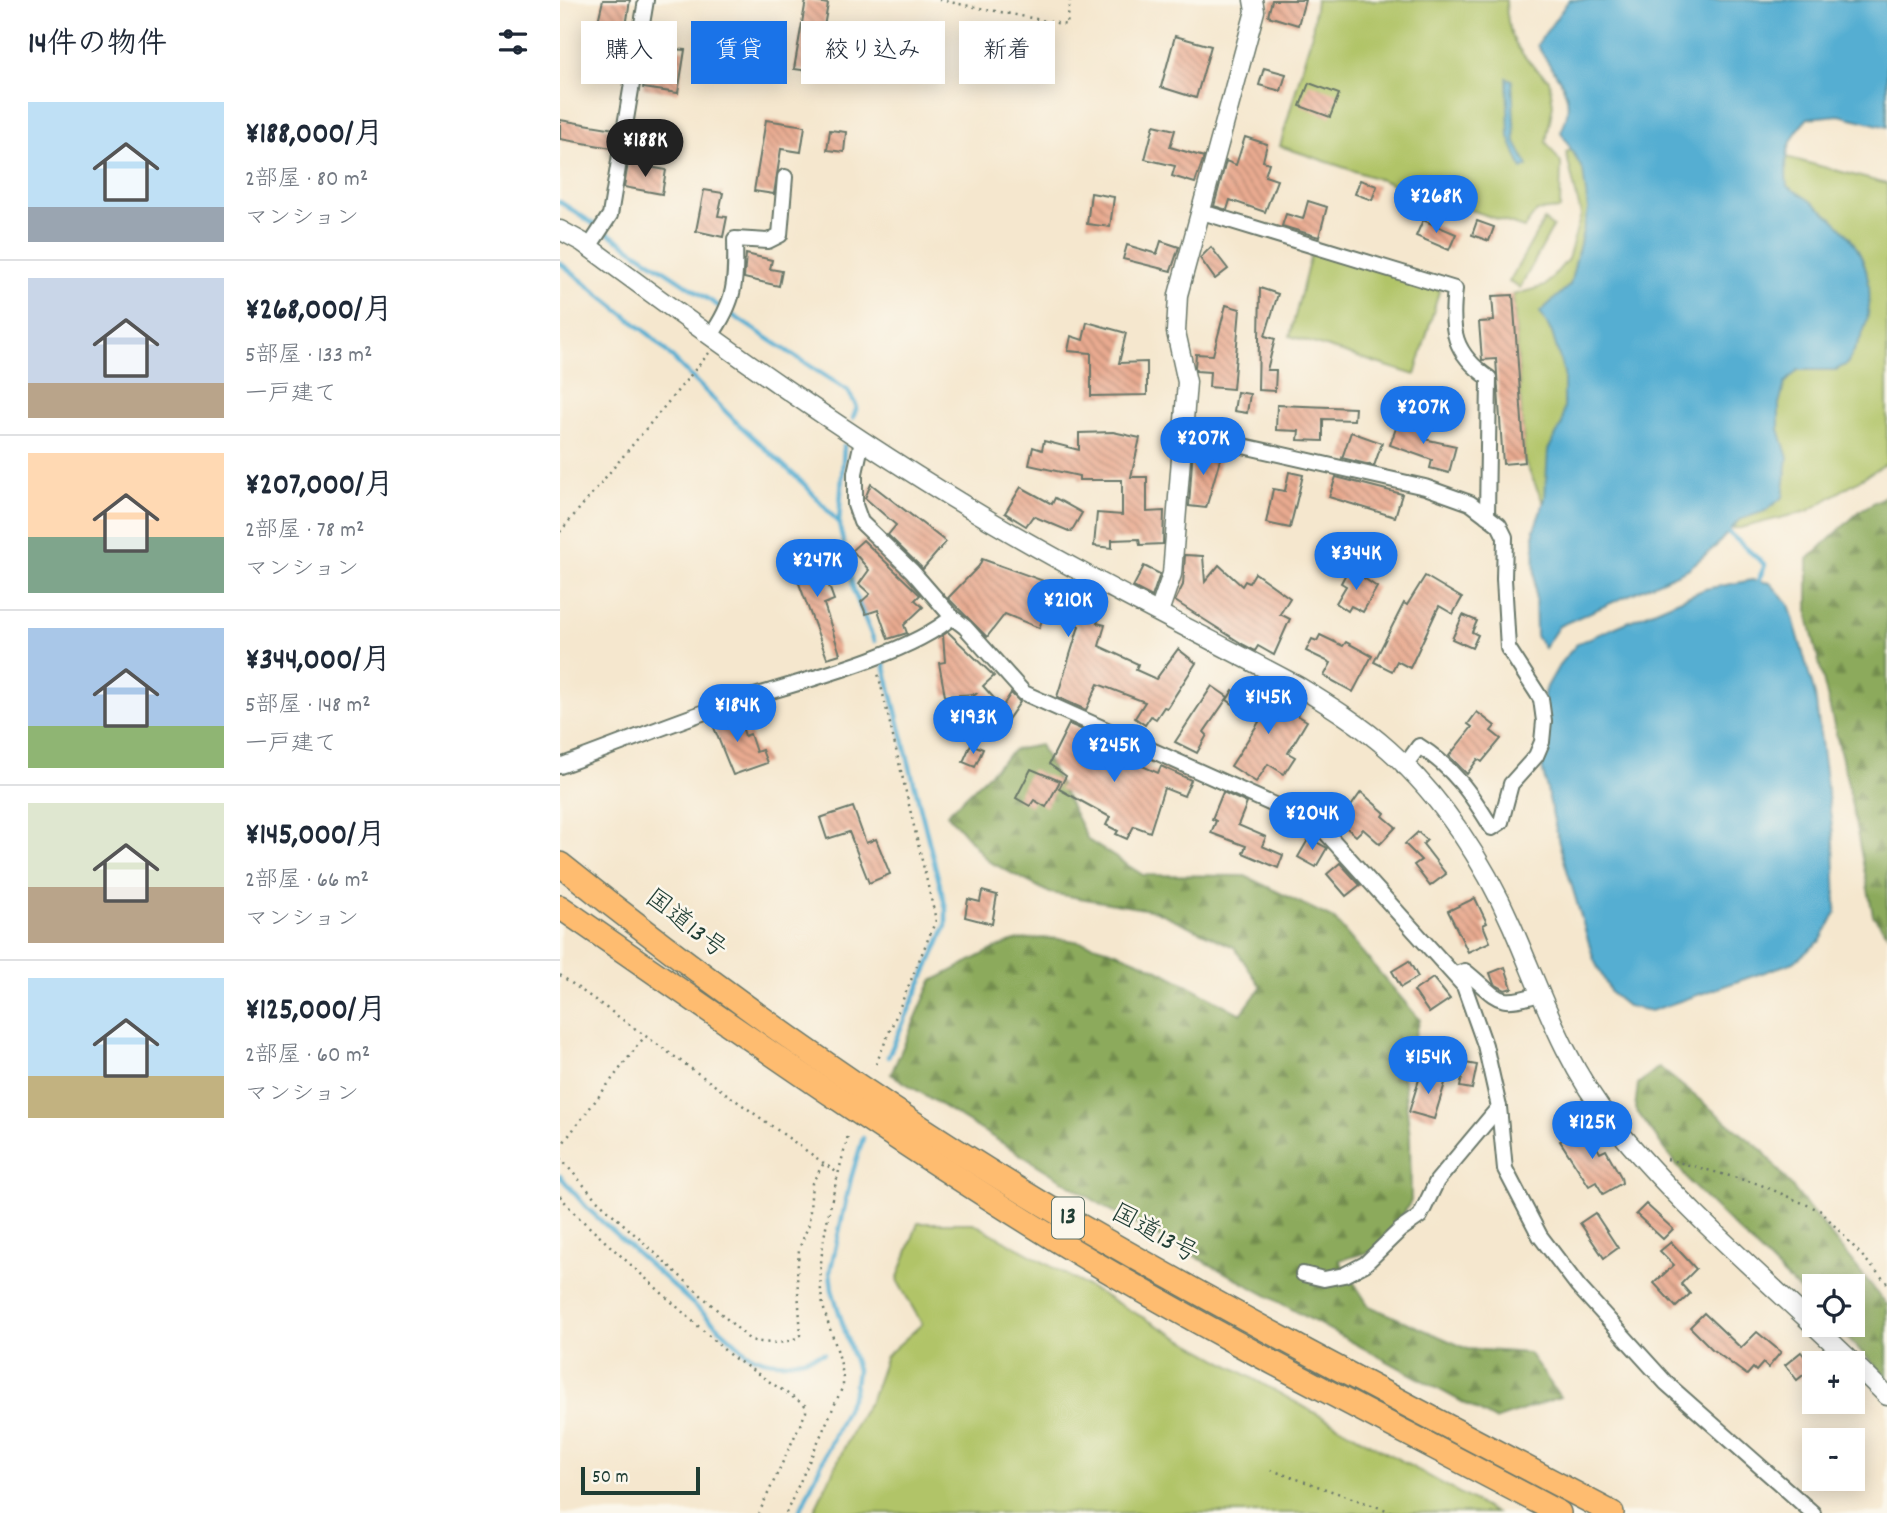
<!DOCTYPE html>
<html lang="ja">
<meta charset="utf-8">
<style>
body{margin:0;font-family:Dekko,"Klee One",sans-serif;background:#f2f2f3;color:#1f2937;height:100vh;display:flex;flex-direction:column;font-size:26px;white-space:nowrap}
*{box-sizing:border-box;margin:0}
p{font-size:23px;color:#747a83}
.icon{flex:none;width:38px;height:38px;fill:none;stroke:currentColor;stroke-width:2;stroke-linecap:round;stroke-linejoin:round}
.map{position:relative;flex:1;overflow:hidden}
.panel{display:flex;flex-direction:column;background:#fff;width:560px}
.panel>*{flex:none}
.top-card{position:absolute;left:21px;top:21px;width:665px;height:63px;display:flex;gap:14px}
.controls{position:absolute;left:1242px;top:1274px;display:grid;gap:14px}
.controls a{display:grid;place-items:center;width:63px;height:63px;border-radius:0px;background:#fff;box-shadow:0 4px 18px #0003;font-size:35px}
.scale{position:absolute;left:21px;bottom:18px;width:119px;box-sizing:border-box;padding-left:7px;border:4px solid #1f3d34;border-top:0;font-size:19px;line-height:24px;white-space:nowrap;color:#1f3d34;-webkit-text-stroke:5px #fbf7ec;paint-order:stroke}
.price{position:absolute;translate:-50% -60px;padding:0 16px;border-radius:24px;background:#1a73e8;color:#fff;font-size:23px;line-height:46px;filter:drop-shadow(0 2px 4px #0008)}
.price::after{content:'';position:absolute;left:50%;top:42px;width:21px;height:16px;margin-left:-10px;background:inherit;clip-path:polygon(0 0,100% 0,50% 100%)}
.price.current{background:#222;color:#fff}
ul{padding:0;list-style:none}
li{display:flex;align-items:center;gap:21px;height:175px;padding:0 28px}
li+li{border-top:2px solid #e0e1e3}
li span{display:grid;place-items:center;flex:none;width:196px;height:140px;border-radius:0px;color:#555}
li>.icon{margin-inline-start:auto}
span .icon{width:84px;height:84px;fill:#fffc;stroke-width:1}
li b{font-size:30px}
h2{display:flex;justify-content:space-between;align-items:center;height:84px;padding:0 28px;font-size:30px}
.pill{padding:0 24px;border-radius:0px;background:#fff;box-shadow:0 4px 18px #0003;font-size:24px;line-height:63px}
.pill.current{background:#1a73e8;color:#fff}
main{display:flex;flex:1;min-height:0}
.map>svg:first-child{display:block}
.green{fill:#b1c468;stroke:#68804e;stroke-width:2}
.forest{fill:url(#forest-firs);stroke:#567448;stroke-width:2}
.water{fill:#55aed2;stroke:#3a7683;stroke-width:2}
.lines{fill:none;stroke-linecap:round;stroke-linejoin:round}
.stream{stroke:#55aed2;stroke-width:4.5}
.building{fill:url(#building-back-hatch)}
.minor-casing{stroke:#6a786a;stroke-width:18}
.tertiary-casing{stroke:#6a786a;stroke-width:21}
.trunk-casing{stroke:#6a786a;stroke-width:26}
.path{stroke:#6a786a;stroke-width:2.5;stroke-dasharray:2 5;stroke-linecap:butt}
.minor{stroke:#fff;stroke-width:14}
.tertiary{stroke:#fff;stroke-width:18}
.trunk{stroke:#febc70;stroke-width:23}
.labels{text-anchor:middle;dominant-baseline:central;stroke-width:5;stroke-linejoin:round;paint-order:stroke}
.shield{fill:#fbf7ec;stroke:#61756b;stroke-width:2}
.shield-label{font-size:24px;font-weight:bold;fill:#1f3d34}
.street-label{font-size:26px;fill:#1f3d34;stroke:#fbf7ec}
</style>
<main>
<section class="panel">
<h2>14件の物件<svg class="icon" aria-label="filters" viewBox="0 0 24 24"><path d="M4 7h16M4 17h16"/><circle cx="9" cy="7" r="2"/><circle cx="15" cy="17" r="2"/></svg></h2>
<ul>
<li><span style="background:linear-gradient(#bfe0f5 75%,#9aa5b1 0)"><svg class="icon" aria-label="home" viewBox="0 0 24 24"><path d="M3 11l9-7 9 7M6 9v11h12V9"/></svg></span><div><b>¥188,000/月</b><p>2部屋 · 80 m²</p><p>マンション</p></div></li>
<li><span style="background:linear-gradient(#c9d6e8 75%,#b9a48a 0)"><svg class="icon" aria-label="home" viewBox="0 0 24 24"><path d="M3 11l9-7 9 7M6 9v11h12V9"/></svg></span><div><b>¥268,000/月</b><p>5部屋 · 133 m²</p><p>一戸建て</p></div></li>
<li><span style="background:linear-gradient(#ffd9b3 60%,#7fa58c 0)"><svg class="icon" aria-label="home" viewBox="0 0 24 24"><path d="M3 11l9-7 9 7M6 9v11h12V9"/></svg></span><div><b>¥207,000/月</b><p>2部屋 · 78 m²</p><p>マンション</p></div></li>
<li><span style="background:linear-gradient(#a9c7e8 70%,#8fb573 0)"><svg class="icon" aria-label="home" viewBox="0 0 24 24"><path d="M3 11l9-7 9 7M6 9v11h12V9"/></svg></span><div><b>¥344,000/月</b><p>5部屋 · 148 m²</p><p>一戸建て</p></div></li>
<li><span style="background:linear-gradient(#dfe7d0 60%,#b9a48a 0)"><svg class="icon" aria-label="home" viewBox="0 0 24 24"><path d="M3 11l9-7 9 7M6 9v11h12V9"/></svg></span><div><b>¥145,000/月</b><p>2部屋 · 66 m²</p><p>マンション</p></div></li>
<li><span style="background:linear-gradient(#bfe0f5 70%,#c2b280 0)"><svg class="icon" aria-label="home" viewBox="0 0 24 24"><path d="M3 11l9-7 9 7M6 9v11h12V9"/></svg></span><div><b>¥125,000/月</b><p>2部屋 · 60 m²</p><p>マンション</p></div></li>
</ul>
</section>
<div class="map">
<svg width="1327" height="1513" viewBox="0 0 1327 1513">
<defs>
<pattern id="forest-firs" width="22" height="20" patternUnits="userSpaceOnUse" patternTransform="scale(1.75)"><rect width="22" height="20" fill="#8caa5c"/><path d="M5 1l3.5 6h-7zM16 11l3.5 6h-7z" fill="#728c4d"/></pattern>
<pattern id="building-back-hatch" width="6" height="6" patternUnits="userSpaceOnUse" patternTransform="scale(1.75)"><rect width="6" height="6" fill="#e9aa90"/><path d="M-1 5l2 2M0 0l6 6M5-1l2 2" fill="none" stroke="#bc8c76"/></pattern>
</defs>
<rect width="100%" height="100%" fill="#fbf7ec"/>
<filter id="ink" filterUnits="userSpaceOnUse"><feTurbulence type="fractalNoise" baseFrequency=".0143" numOctaves="2"/><feDisplacementMap in="SourceGraphic" scale="14" xChannelSelector="R" yChannelSelector="G"/><feConvolveMatrix kernelMatrix="1 2 1 2 8 2 1 2 1" color-interpolation-filters="sRGB"/></filter>
<filter id="wash" filterUnits="userSpaceOnUse"><feTurbulence type="fractalNoise" baseFrequency=".00686" numOctaves="4" result="noise"/><feDisplacementMap in="SourceGraphic" scale="28" xChannelSelector="R" yChannelSelector="G"/><feGaussianBlur stdDeviation="1.57" result="paint"/><feColorMatrix in="noise" values="0 0 0 0 0 0 0 0 0 0 0 0 0 0 0 0 0 1.4 0 .05"/><feComposite in="paint" operator="in"/></filter>
<g filter="url(#wash)">
<rect width="100%" height="100%" fill="#f5e7ce"/>
<g class="green">
<path d="M756,0H946C946,39 960,56 989,80L993,104L986,142L1001,163L1000,209L977,211L964,228L720,146L752,33Z"/>
<polygon points="1039,140 1177,144 1327,184 1327,463 1248,511 1180,528 997,533 965,462 953,295 985,286 1008,259 1021,215 1006,152"/>
<polygon points="984,220 993,227 960,288 949,282"/>
<polygon points="753,246 881,285 855,375 730,336"/>
<polygon points="358,1223 413,1223 935,1513 253,1513 296,1423 311,1399 326,1356 362,1324 337,1280"/>
</g>
<g class="forest">
<polygon points="1327,495 1327,934 1313,915 1287,780 1248,616 1248,559 1301,510"/>
<path d="M480,745L528,840L583,875L685,876L774,919L860,1020L843,1074L850,1137L851,1201L822,1249L779,1260L809,1306L908,1349L969,1353L1000,1397L935,1420L550,1210L331,1074L372,981C394,971 439,943 460,940C539,928 614,979 681,1014L701,987L674,947L596,911L490,893L428,861L387,814L454,750Z"/>
<polygon points="1099,1067 1203,1151 1327,1305 1327,1377 1274,1325 1293,1325 1293,1286 1255,1286 1255,1306 1131,1184 1075,1109 1078,1084"/>
</g>
<g class="water">
<path d="M1009,0H1327V127L1279,115L1248,118C1227,139 1224,158 1227,186C1277,215 1318,252 1308,314C1306,332 1295,348 1287,364L1276,370H1238L1225,383L1219,404V429L1228,458L1223,497L1205,511L1179,520L1156,546L1128,569L999,626L984,648L976,636L974,530L985,499L988,450L1002,424L1004,407V373L992,333L980,312L1010,285L1028,210L1023,170L1001,132C1020,92 995,77 977,45Z"/>
<polygon points="947,78 952,80 955,141 968,166 962,169 949,137"/>
<polygon points="1192,580 1210,583 1229,604 1255,695 1274,842 1276,912 1261,940 1234,962 1091,1011 1067,1006 1051,993 1034,960 999,843 982,767 984,692 1001,662 1018,643 1145,589"/>
</g>
<g class="lines">
<g class="stream">
<polyline points="0,202 288,391 297,407 293,418"/>
<polyline points="0,263 91,336 174,420 246,486 279,523"/>
<polyline points="284,446 279,523 294,592 314,641"/>
<polyline points="1168,532 1205,565 1198,581"/>
<polyline points="323,660 386,909 386,926 328,1057"/>
<path d="M0,1176L27,1208L187,1353C213,1368 237,1362 264,1353"/>
<polyline points="239,1513 294,1391 297,1370 272,1290 270,1272 291,1178 303,1138"/>
</g>
</g>
<g id="blocks">
<g class="building">
<polygon points="43,0 70,0 66,27 72,28 68,48 54,46 53,50 32,47"/>
<polygon points="246,0 268,4 256,72 234,69"/>
<polygon points="712,0 745,0 738,25 708,16"/>
<polygon points="96,31 116,34 114,49 125,50 118,93 83,88 85,74 96,76 100,47 94,46"/>
<polygon points="615,36 651,46 636,98 601,87"/>
<polygon points="704,68 726,74 721,91 699,85"/>
<polygon points="749,83 779,94 770,117 740,106"/>
<polygon points="0,120 55,129 52,148 0,139"/>
<polygon points="206,120 245,126 241,152 221,149 214,194 194,191"/>
<polygon points="594,125 615,130 610,147 644,157 635,183 612,176 615,166 585,159"/>
<polygon points="270,130 286,132 284,152 267,150"/>
<polygon points="685,137 707,144 703,161 709,163 705,176 717,180 705,212 670,200 667,210 654,206 666,161 676,165"/>
<polygon points="68,163 106,170 102,194 64,187"/>
<polygon points="800,180 817,186 812,200 795,194"/>
<polygon points="144,190 163,193 158,216 167,217 163,237 136,231"/>
<polygon points="531,193 554,197 550,227 527,224"/>
<polygon points="748,201 767,207 759,237 722,226 726,214 743,219"/>
<polygon points="863,220 896,234 889,250 856,236"/>
<polygon points="917,221 934,227 929,241 912,235"/>
<polygon points="601,241 619,247 611,271 563,259 567,245 597,254"/>
<polygon points="651,247 668,269 655,279 640,258"/>
<polygon points="186,254 212,260 210,269 222,271 219,286 184,278"/>
<polygon points="700,288 718,294 705,336 715,339 707,370 716,370 715,391 698,390"/>
<polygon points="953,295 965,462 943,464 936,359 922,360 919,322 934,321 932,296"/>
<polygon points="666,305 680,309 673,389 649,387 650,372 636,371 635,367 636,354 653,355"/>
<polygon points="527,322 566,333 559,363 587,362 587,395 531,396 531,353 508,351 511,336 523,340"/>
<polygon points="677,392 690,394 687,413 674,411"/>
<polygon points="717,405 795,408 794,420 763,419 763,441 738,440 739,431 716,430"/>
<polygon points="839,420 867,430 864,439 896,446 889,473 870,468 872,460 830,445"/>
<polygon points="553,432 580,438 571,477 587,477 587,512 604,511 603,544 580,545 579,539 552,540 552,548 534,546 537,513 562,515 562,480 519,480 519,476 469,465 473,447 482,450 484,441 519,450 519,433"/>
<polygon points="791,432 822,443 814,466 782,458"/>
<polygon points="633,447 661,456 646,508 629,506"/>
<polygon points="729,472 743,475 730,528 706,523 713,489 725,491"/>
<polygon points="776,477 842,494 835,517 769,497"/>
<polygon points="311,484 386,542 363,569 328,535 336,525 305,498"/>
<polygon points="461,487 492,504 495,498 522,513 511,532 473,516 466,526 445,513"/>
<polygon points="303,540 360,595 355,600 363,607 344,625 347,633 328,639 318,610 306,614 301,602 310,594 299,584 309,570 292,550"/>
<polygon points="257,553 274,600 264,604 280,654 267,658 231,562"/>
<polygon points="625,555 643,556 645,582 659,565 682,586 685,581 689,583 695,573 730,598 720,614 730,619 714,655 698,646 695,651 684,645 615,601 623,585"/>
<polygon points="422,559 492,584 486,599 520,613 527,599 544,608 537,623 545,625 539,646 578,664 576,670 596,679 618,649 636,663 607,708 604,707 596,719 591,716 585,725 575,718 585,702 538,684 526,710 497,697 519,626 495,612 492,615 485,613 479,628 445,614 427,637 388,598 419,566"/>
<polygon points="584,566 600,574 592,597 573,587"/>
<polygon points="789,568 817,587 803,612 791,606 788,611 776,603 786,586 781,583"/>
<polygon points="865,576 902,598 893,614 879,606 850,668 837,661 832,671 814,662 844,603 847,605"/>
<polygon points="903,615 917,621 912,632 918,635 912,648 892,639"/>
<polygon points="388,632 434,676 423,686 442,707 451,693 460,702 440,731 416,715 411,720 400,709 416,694 385,696 379,663 385,662 383,635"/>
<polygon points="760,635 783,646 786,642 812,656 793,692 764,676 771,663 746,651 752,639 757,641"/>
<polygon points="652,686 668,697 644,732 647,735 637,753 615,742"/>
<polygon points="673,690 702,710 712,694 739,711 737,715 747,721 728,753 735,757 724,774 708,764 696,782 671,766 699,722 667,700"/>
<polygon points="177,711 185,736 190,734 196,752 202,750 207,763 173,775 151,720"/>
<polygon points="917,712 935,726 931,731 941,739 922,762 918,759 907,774 889,756 912,727 908,724"/>
<polygon points="509,724 528,732 520,749 547,762 551,752 598,773 601,766 631,780 624,796 604,788 590,832 574,826 567,839 556,834 558,831 546,825 550,817 499,789 506,776 489,764"/>
<polygon points="411,744 423,749 415,767 403,762"/>
<polygon points="471,769 500,781 486,807 474,800 470,806 456,798"/>
<polygon points="663,792 687,803 678,825 706,837 702,846 723,855 718,868 683,853 686,846 651,833 656,821 652,819"/>
<polygon points="801,792 825,813 823,816 836,827 820,844 803,829 796,836 780,822"/>
<polygon points="293,807 306,843 316,839 330,874 309,883 289,832 267,839 260,818"/>
<polygon points="858,832 867,840 863,844 886,874 870,886 854,865 861,860 845,844"/>
<polygon points="749,838 767,848 756,867 738,857"/>
<polygon points="780,863 800,885 786,896 767,874"/>
<polygon points="422,891 437,895 432,924 405,917 408,899 420,902"/>
<polygon points="915,898 927,923 923,925 930,942 908,952 888,911"/>
<polygon points="849,961 858,977 841,987 832,971"/>
<polygon points="945,967 952,988 945,990 934,984 930,973"/>
<polygon points="873,978 890,999 869,1013 854,991"/>
<polygon points="905,1063 917,1065 912,1089 900,1087"/>
<polygon points="861,1073 886,1080 874,1119 849,1112"/>
<polygon points="1026,1127 1040,1153 1046,1150 1061,1177 1062,1183 1043,1194 1036,1182 1029,1186 1000,1141"/>
<polygon points="1086,1204 1113,1229 1103,1239 1076,1214"/>
<polygon points="1035,1213 1058,1248 1044,1258 1020,1223"/>
<polygon points="1111,1242 1136,1269 1121,1284 1130,1294 1116,1307 1094,1283 1114,1265 1100,1251"/>
<polygon points="1144,1313 1181,1348 1197,1332 1221,1352 1208,1368 1203,1363 1196,1371 1193,1368 1187,1375 1153,1350 1130,1327"/>
<polygon points="1241,1352 1253,1367 1237,1380 1225,1365"/>
</g>
</g>
</g>
<g filter="url(#ink)">
<use href="#blocks" fill-opacity="0" stroke="#6a786a" stroke-width="2"/>
<g class="lines">
<defs>
<g id="minor">
<path d="M642,212L895,289C890,330 893,353 929,378L927,516"/>
<polyline points="29,247 50,215 86,0"/>
<path d="M150,337C176,300 176,283 175,239L208,241L220,235L225,177"/>
<path d="M621,432L865,487L910,503L939,525L945,537L944,579L948,648L981,699L984,721L982,742L976,756L951,784L941,822L932,828C912,795 893,767 859,746L844,767"/>
<polyline points="392,617 405,627 464,693 759,825 904,986 925,1045 939,1107 945,1169 980,1236 1018,1286 1106,1383 1253,1513"/>
<path d="M0,766C55,746 109,724 165,705C224,686 349,656 392,617L352,571L301,522L295,505V473L302,441"/>
<path d="M896,974L905,971C939,998 935,1008 979,994"/>
<polyline points="743,1274 764,1279 784,1275 805,1264 840,1230 860,1216 877,1181 939,1107"/>
</g>
<g id="tertiary">
<path d="M0,230L22,242C154,340 287,436 429,520C529,579 635,631 738,686C769,705 801,725 829,750C882,797 924,862 952,926C982,995 1005,1065 1053,1124C1134,1224 1237,1304 1327,1396"/>
<polyline points="599,612 612,574 627,382 616,332 618,295 695,11 693,0"/>
</g>
<g id="trunk">
<path d="M0,864C163,995 334,1117 515,1223C691,1325 873,1418 1052,1513"/>
<path d="M0,907C163,1020 324,1134 493,1238C657,1338 830,1423 999,1513"/>
</g>
</defs>
<use href="#minor" class="minor-casing"/>
<use href="#tertiary" class="tertiary-casing"/>
<use href="#trunk" class="trunk-casing"/>
<g class="path">
<polyline points="379,0 507,25 510,0"/>
<polyline points="0,532 149,353"/>
<polyline points="0,975 279,1174"/>
<polyline points="316,1064 376,920 318,673"/>
<polyline points="0,1147 85,1036"/>
<path d="M0,1158L36,1199L190,1340C207,1344 227,1345 241,1335L237,1276L239,1249L249,1224L252,1183L264,1163"/>
<polyline points="1107,1159 1199,1184 1261,1211 1327,1283"/>
<polyline points="0,1196 15,1214 171,1356 246,1406 246,1412 199,1513"/>
<polyline points="711,1470 835,1513"/>
<path d="M226,1513L283,1386C284,1352 263,1323 261,1291C257,1243 277,1182 288,1135"/>
</g>
<use href="#minor" class="minor"/>
<use href="#tertiary" class="tertiary"/>
<use href="#trunk" class="trunk"/>
</g>
</g>
<g class="labels">
<rect class="shield" x="492" y="1197.5" width="32" height="41" rx="5"/>
<g class="shield-label">
<text x="508" y="1218">13</text>
</g>
<g class="street-label">
<text transform="translate(125 925) rotate(38)">国道13号</text>
<text transform="translate(594 1235) rotate(29)">国道13号</text>
</g>
</g>
</svg>
<div class="controls">
<a><svg class="icon" aria-label="locate" viewBox="0 0 24 24"><circle cx="12" cy="12" r="6"/><path d="M12 2v4M12 18v4M2 12h4M18 12h4"/></svg></a>
<a>+</a>
<a>−</a>
</div>
<div class="scale">50 m</div>
<b class="price current" style="left:85px;top:179px">¥188K</b>
<b class="price" style="left:876px;top:235px">¥268K</b>
<b class="price" style="left:863px;top:446px">¥207K</b>
<b class="price" style="left:643px;top:477px">¥207K</b>
<b class="price" style="left:796px;top:592px">¥344K</b>
<b class="price" style="left:257px;top:599px">¥247K</b>
<b class="price" style="left:508px;top:639px">¥210K</b>
<b class="price" style="left:708px;top:736px">¥145K</b>
<b class="price" style="left:177px;top:744px">¥184K</b>
<b class="price" style="left:413px;top:756px">¥193K</b>
<b class="price" style="left:554px;top:784px">¥245K</b>
<b class="price" style="left:752px;top:852px">¥204K</b>
<b class="price" style="left:868px;top:1096px">¥154K</b>
<b class="price" style="left:1032px;top:1161px">¥125K</b>
<div class="top-card">
<a class="pill">購入</a>
<a class="pill current">賃貸</a>
<a class="pill">絞り込み</a>
<a class="pill">新着</a>
</div>
</div>
</main>
